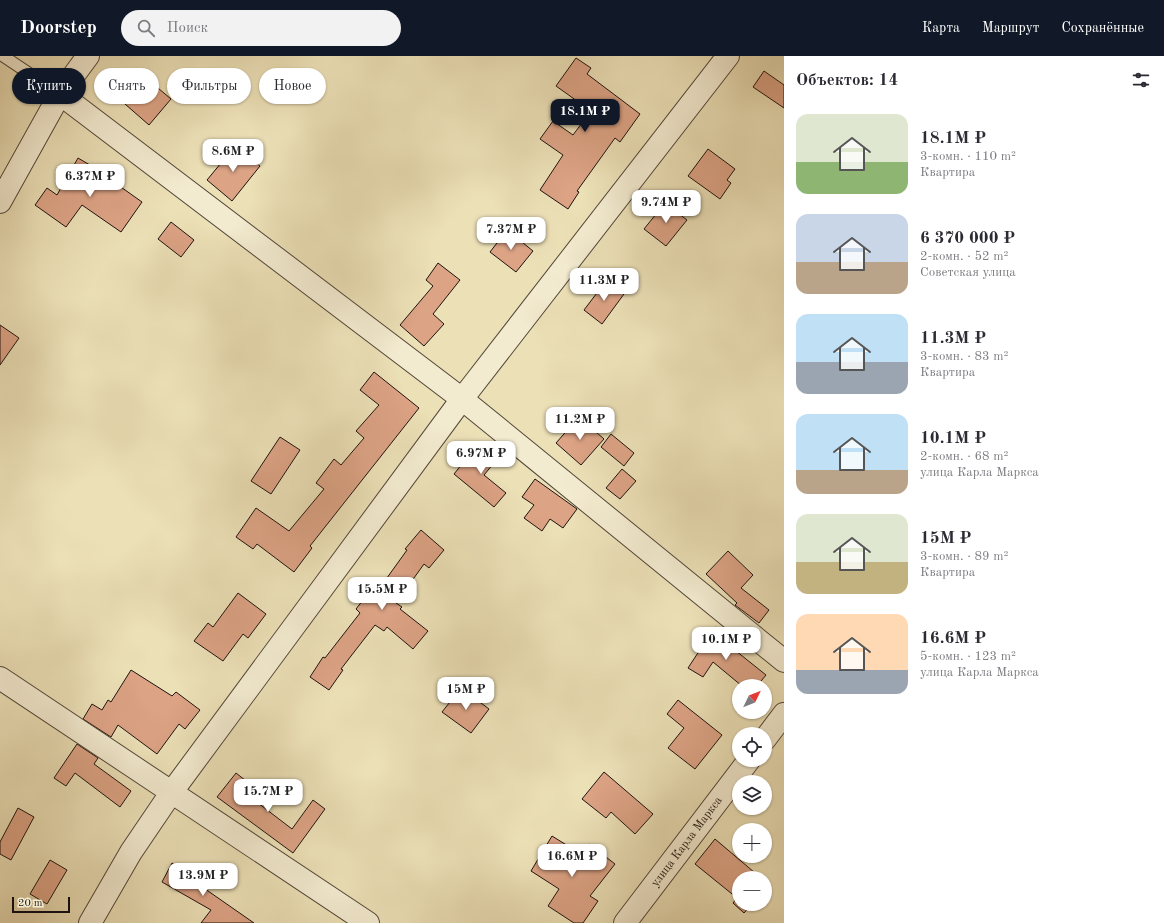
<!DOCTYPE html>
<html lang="ru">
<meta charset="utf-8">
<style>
body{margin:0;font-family:"Old Standard TT",serif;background:#f2f2f3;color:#2b2b33;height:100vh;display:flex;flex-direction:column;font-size:15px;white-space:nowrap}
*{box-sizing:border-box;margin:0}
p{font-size:13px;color:#7c7c81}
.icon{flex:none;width:22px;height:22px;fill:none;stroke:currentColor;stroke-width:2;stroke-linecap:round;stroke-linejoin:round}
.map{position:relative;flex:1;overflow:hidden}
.panel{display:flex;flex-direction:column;background:#fff;width:380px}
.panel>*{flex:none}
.hud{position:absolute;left:12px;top:12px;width:380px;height:36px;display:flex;gap:8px}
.needle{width:26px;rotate:47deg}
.tools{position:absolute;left:732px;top:623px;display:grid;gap:8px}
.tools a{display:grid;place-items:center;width:40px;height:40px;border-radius:50%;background:#fff;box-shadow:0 1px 3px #0004;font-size:20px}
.scale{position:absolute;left:12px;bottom:10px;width:58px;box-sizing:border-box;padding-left:4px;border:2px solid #1e130e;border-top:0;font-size:11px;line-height:14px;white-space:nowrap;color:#1e130e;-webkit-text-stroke:3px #f3ebd0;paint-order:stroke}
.price{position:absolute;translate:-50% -34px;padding:0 9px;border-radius:8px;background:#fff;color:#222;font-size:13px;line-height:26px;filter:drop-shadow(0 1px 2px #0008)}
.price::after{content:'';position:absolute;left:50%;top:24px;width:12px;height:9px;margin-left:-6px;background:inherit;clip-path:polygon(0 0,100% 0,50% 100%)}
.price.selected{background:#111827;color:#fff}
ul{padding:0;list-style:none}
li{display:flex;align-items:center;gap:12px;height:100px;padding:0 12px}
li span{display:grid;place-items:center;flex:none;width:112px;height:80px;border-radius:12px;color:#555}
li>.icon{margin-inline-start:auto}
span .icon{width:48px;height:48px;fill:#fffc;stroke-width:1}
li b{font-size:17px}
h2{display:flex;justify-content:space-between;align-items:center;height:48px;padding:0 12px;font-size:17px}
.chip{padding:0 14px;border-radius:18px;background:#fff;box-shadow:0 1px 3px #0004;font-size:14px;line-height:36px}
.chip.selected{background:#111827;color:#fff}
header{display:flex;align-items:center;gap:24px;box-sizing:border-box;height:56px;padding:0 20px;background:#111827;color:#fff}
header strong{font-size:19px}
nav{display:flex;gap:22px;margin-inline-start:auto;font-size:14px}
.search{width:280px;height:36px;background:#f2f2f3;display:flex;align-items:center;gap:10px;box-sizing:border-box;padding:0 14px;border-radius:22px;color:#7c7c81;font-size:15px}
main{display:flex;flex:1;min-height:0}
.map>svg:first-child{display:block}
.building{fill:#dca385;stroke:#1e130e}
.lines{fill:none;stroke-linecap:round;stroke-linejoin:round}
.service-casing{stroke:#524638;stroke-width:13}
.minor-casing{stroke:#524638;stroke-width:24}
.tertiary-casing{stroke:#524638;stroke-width:24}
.service{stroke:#f3ebd0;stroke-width:11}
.minor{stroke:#f3ebd0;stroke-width:22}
.tertiary{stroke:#f3ebd0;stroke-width:22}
.labels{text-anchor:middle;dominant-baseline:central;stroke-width:4;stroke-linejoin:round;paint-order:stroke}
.street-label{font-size:12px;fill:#1e130e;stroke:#f3ebd0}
</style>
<header>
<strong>Doorstep</strong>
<div class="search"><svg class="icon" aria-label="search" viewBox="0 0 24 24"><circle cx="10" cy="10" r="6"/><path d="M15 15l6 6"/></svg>Поиск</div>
<nav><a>Карта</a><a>Маршрут</a><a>Сохранённые</a></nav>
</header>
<main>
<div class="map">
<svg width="784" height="867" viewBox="0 0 784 867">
<rect width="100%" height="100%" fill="#ece0b7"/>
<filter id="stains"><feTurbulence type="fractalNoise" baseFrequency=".005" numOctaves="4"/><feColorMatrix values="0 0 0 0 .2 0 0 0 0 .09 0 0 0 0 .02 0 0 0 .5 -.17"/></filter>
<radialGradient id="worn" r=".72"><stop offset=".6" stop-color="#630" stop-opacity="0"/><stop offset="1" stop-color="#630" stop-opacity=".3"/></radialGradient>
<g class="building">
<polygon points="576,2 591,12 587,18 640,58 620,86 615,82 577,135 579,136 568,153 540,134 563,99 540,83 553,65 573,79 591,55 556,30"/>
<polygon points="764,15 784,29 784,52 753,31"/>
<polygon points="139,16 171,43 149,69 117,41"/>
<polygon points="235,90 260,110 232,145 207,124"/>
<polygon points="708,93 735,113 727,124 731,127 720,143 688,120"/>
<polygon points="78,102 112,122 111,124 142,146 121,176 82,149 66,171 35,149 47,132 57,139"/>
<polygon points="665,147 687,164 666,190 644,173"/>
<polygon points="171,166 194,184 181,201 158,183"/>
<polygon points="507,174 533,195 516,216 490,196"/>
<polygon points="438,207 460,224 433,258 444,268 424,290 400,269 433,230 426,224"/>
<polygon points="606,225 624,238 602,268 584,254"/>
<polygon points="0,269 19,282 0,309"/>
<polygon points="374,316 419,352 310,490 312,492 294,516 257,488 253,493 236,481 256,452 289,475 324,433 316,427 334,403 341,409 364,382 356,375 379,349 360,334"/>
<polygon points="579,361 604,383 581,409 556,387"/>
<polygon points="611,378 634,397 624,410 601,391"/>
<polygon points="280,381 300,394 271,438 251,425"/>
<polygon points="479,387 498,402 484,419 506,437 494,451 454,418"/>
<polygon points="622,413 636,425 620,443 606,432"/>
<polygon points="535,423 577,453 563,472 550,463 542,475 524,462 534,449 522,441"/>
<polygon points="421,474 444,494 429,512 424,508 396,547 402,551 400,553 428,575 413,593 387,571 384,575 375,569 341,613 343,614 329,634 310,621 323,601 325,602 360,557 356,553 374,530 379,533 407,494 405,493"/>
<polygon points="728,495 753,519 741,532 769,554 759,567 735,549 737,547 706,518"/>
<polygon points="238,537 266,558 248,582 243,578 223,605 194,585 208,567 213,571"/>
<polygon points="715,571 730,581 726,587 766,619 757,630 742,630 713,606 703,621 688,612"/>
<polygon points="131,614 172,640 176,636 200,654 185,673 179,668 157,698 118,669 111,681 83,663 92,648 102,654 108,644 111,646"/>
<polygon points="461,632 489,653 471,677 442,656"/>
<polygon points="678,644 722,679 695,713 668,692 684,672 667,658"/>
<polygon points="77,688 98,702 94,708 131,735 120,751 75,717 66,730 54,722"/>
<polygon points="604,716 653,758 635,778 611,756 606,762 582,743"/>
<polygon points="236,717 264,739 258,747 292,773 313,744 325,753 293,797 217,741"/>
<polygon points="18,752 34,761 11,804 0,798 0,786"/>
<polygon points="552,780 581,798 589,788 615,808 590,840 598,845 583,867 574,867 548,850 559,833 531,815"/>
<polygon points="715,783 761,822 739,822 739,848 752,848 744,857 733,847 737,842 695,808"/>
<polygon points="50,804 67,814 47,848 30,838"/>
<polygon points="172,807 200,824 198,828 254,867 201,867 211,854 162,826"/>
</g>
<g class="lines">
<defs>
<polyline id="service" points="3,0 60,38"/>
<g id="minor">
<polyline points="60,38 462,343 784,605"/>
<polyline points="0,146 60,38 88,0"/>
<polyline points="0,622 368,867"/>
<polyline points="765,683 784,658"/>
<polyline points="625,867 749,704"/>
</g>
<polyline id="tertiary" points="90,867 131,796 171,737 462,343 728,0"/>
</defs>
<use href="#service" class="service-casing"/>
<use href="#minor" class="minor-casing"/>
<use href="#tertiary" class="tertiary-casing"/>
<use href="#service" class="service"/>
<use href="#minor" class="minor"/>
<use href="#tertiary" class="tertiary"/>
</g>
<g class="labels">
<g class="street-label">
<text transform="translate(687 786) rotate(-53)">улица Карла Маркса</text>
</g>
</g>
<rect width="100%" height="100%" filter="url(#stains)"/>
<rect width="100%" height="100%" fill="url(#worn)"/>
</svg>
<div class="tools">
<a><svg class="needle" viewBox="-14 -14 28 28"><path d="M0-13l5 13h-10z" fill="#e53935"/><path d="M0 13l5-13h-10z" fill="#7c7c81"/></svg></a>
<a><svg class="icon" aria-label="locate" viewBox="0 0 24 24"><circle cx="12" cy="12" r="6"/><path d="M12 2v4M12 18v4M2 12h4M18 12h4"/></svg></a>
<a><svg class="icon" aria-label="layers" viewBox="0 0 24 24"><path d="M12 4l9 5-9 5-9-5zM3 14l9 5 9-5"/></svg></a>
<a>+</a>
<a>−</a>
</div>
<div class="scale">20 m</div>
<b class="price selected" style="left:585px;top:77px">18.1M ₽</b>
<b class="price" style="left:233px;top:117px">8.6M ₽</b>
<b class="price" style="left:90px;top:142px">6.37M ₽</b>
<b class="price" style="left:666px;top:168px">9.74M ₽</b>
<b class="price" style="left:511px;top:195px">7.37M ₽</b>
<b class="price" style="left:604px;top:246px">11.3M ₽</b>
<b class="price" style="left:580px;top:385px">11.2M ₽</b>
<b class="price" style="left:481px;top:419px">6.97M ₽</b>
<b class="price" style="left:382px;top:555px">15.5M ₽</b>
<b class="price" style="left:726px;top:605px">10.1M ₽</b>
<b class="price" style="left:466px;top:655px">15M ₽</b>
<b class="price" style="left:268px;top:757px">15.7M ₽</b>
<b class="price" style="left:572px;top:822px">16.6M ₽</b>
<b class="price" style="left:203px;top:841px">13.9M ₽</b>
<div class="hud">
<a class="chip selected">Купить</a>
<a class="chip">Снять</a>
<a class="chip">Фильтры</a>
<a class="chip">Новое</a>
</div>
</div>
<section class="panel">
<h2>Объектов: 14<svg class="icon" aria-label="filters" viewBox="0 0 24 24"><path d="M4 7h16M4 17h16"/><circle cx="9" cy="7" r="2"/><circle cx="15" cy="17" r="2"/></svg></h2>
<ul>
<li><span style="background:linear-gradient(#dfe7d0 60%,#8fb573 0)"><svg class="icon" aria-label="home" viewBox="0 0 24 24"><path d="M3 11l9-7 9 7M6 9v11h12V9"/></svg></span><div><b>18.1M ₽</b><p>3-комн. · 110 m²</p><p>Квартира</p></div></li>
<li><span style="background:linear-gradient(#c9d6e8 60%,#b9a48a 0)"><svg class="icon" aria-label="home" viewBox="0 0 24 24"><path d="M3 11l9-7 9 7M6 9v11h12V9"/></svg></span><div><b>6 370 000 ₽</b><p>2-комн. · 52 m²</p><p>Советская улица</p></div></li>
<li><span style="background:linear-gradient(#bfe0f5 60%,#9aa5b1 0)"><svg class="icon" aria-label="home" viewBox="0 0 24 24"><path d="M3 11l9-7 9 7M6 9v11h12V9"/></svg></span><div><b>11.3M ₽</b><p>3-комн. · 83 m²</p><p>Квартира</p></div></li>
<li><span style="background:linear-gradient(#bfe0f5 70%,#b9a48a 0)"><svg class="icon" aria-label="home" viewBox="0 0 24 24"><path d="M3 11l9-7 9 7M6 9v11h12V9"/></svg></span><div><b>10.1M ₽</b><p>2-комн. · 68 m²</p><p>улица Карла Маркса</p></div></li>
<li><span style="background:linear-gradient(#dfe7d0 60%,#c2b280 0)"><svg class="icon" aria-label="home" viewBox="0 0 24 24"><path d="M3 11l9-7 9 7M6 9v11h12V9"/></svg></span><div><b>15M ₽</b><p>3-комн. · 89 m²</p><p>Квартира</p></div></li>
<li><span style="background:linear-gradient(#ffd9b3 70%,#9aa5b1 0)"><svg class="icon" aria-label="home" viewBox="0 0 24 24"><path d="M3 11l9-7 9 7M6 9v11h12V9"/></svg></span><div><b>16.6M ₽</b><p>5-комн. · 123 m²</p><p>улица Карла Маркса</p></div></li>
</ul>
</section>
</main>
